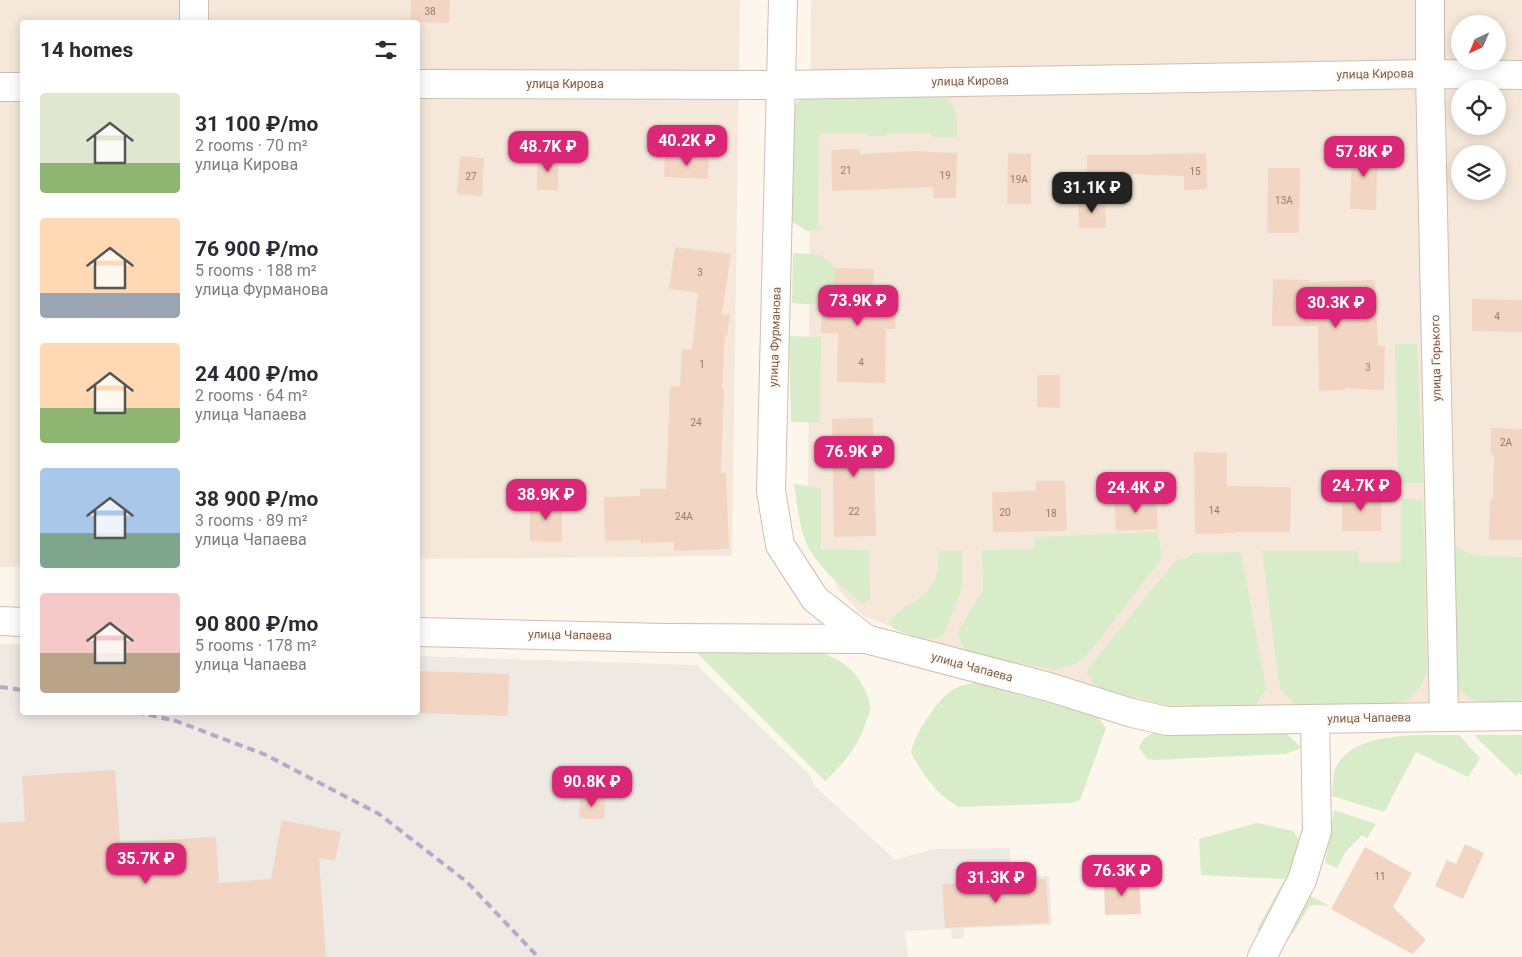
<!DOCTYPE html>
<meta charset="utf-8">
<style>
body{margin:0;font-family:Roboto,sans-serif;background:#f2f2f3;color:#2b2b33;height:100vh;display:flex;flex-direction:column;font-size:19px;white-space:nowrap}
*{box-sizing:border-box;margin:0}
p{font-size:16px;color:#7c7c81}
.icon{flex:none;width:28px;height:28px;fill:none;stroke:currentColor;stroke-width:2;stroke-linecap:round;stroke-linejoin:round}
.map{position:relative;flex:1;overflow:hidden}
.side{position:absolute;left:20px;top:20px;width:400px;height:695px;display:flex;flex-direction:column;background:#fff;border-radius:5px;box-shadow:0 2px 12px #0003}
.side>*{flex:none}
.needle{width:32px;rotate:224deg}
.buttons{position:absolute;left:1451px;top:15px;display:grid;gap:10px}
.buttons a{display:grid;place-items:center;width:55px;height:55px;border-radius:50%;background:#fff;box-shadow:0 2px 12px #0003;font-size:25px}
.price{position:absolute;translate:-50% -42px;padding:0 11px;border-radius:10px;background:#db2777;color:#fff;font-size:16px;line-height:32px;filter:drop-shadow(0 1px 2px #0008)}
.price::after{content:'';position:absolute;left:50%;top:30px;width:15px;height:11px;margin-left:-8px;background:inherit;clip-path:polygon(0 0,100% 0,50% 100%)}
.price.current{background:#222;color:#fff}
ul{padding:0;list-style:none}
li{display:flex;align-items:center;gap:15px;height:125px;padding:0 20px}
li span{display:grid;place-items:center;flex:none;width:140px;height:100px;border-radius:5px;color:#555}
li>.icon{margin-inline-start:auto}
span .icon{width:60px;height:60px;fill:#fffc;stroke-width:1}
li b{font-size:21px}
h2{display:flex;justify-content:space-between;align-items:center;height:60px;padding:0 20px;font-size:21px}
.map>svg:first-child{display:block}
.residential{fill:#f5e8da;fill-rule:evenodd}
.industrial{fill:#efe9e4}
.green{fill:#d8ecc9}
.building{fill:#f3d5c3}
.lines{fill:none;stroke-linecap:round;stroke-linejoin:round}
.minor-casing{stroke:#d1beb0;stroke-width:30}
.tertiary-casing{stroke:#d1beb0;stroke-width:30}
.minor{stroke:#fff;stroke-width:28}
.tertiary{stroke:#fff;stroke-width:28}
.rail{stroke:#b9a8c9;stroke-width:4;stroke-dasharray:8 5;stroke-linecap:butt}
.labels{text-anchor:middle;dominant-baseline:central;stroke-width:4;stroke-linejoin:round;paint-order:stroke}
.number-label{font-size:10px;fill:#987a6a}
.street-label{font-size:12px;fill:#7a5c4d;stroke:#fffaf3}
</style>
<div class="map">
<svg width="1522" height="957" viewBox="0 0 1522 957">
<rect width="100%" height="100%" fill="#fdf6ec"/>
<g class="residential">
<polygon points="0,0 740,0 732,556 418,559 418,22 22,22 22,567 0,567"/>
<path d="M811,0H1522V708L1171,711L952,651L862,615L838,589L808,509ZM1460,24H1498V61H1460ZM1460,89H1498V126H1460ZM1460,154H1498V191H1460Z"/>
</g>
<polygon class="industrial" points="0,644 22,644 22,712 418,712 418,656 697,665 811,777 814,785 895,860 933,849 1010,848 1010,877 1049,876 1052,925 964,928 963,939 952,939 951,929 905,931 908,957 0,957"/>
<g class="green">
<path d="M940,95C959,104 957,119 957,137H934L929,133H888L886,136H869L867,133H819L818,225L823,229L807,231L791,221L792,109L797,102L804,98Z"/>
<polygon points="793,253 821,255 835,268 834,306 792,303"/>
<polygon points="789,336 821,337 820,423 791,422"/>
<polygon points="1395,344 1417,344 1423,483 1398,483"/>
<path d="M794,484L821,488V549L869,550L870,599L862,604C845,589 826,574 813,555C799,535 798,507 794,484Z"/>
<polygon points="1401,498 1423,500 1427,673 1420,687 1411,697 1392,705 1296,705 1280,689 1262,551 1358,551 1359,562 1401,562"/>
<path d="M1456,499L1455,547L1475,556L1522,557V701C1496,702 1475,709 1457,687L1449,500Z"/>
<path d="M1158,532L1162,558L1089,653L1077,663L1056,670L969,653C962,646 958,639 959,630L983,590L982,550L1035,549L1034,537Z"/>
<path d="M939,551H962V588L944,635C930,645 910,634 894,629L890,623L891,619C905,604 931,597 937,575C939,568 938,559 939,551Z"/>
<polygon points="1241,552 1266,689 1256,705 1167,705 1103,689 1092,682 1087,673 1089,667 1176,560 1188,558 1193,553"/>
<path d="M809,649C830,655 848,662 860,681C865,689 869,697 870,706C871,711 868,717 866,721C859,746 844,763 825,781L694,650Z"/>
<path d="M975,683L1097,716L1106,728L1080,800L1072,803L959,807C937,795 923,775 911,753C914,736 933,707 946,695C954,687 964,684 975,683Z"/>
<path d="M1161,731L1287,734L1302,748L1285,754L1155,760L1147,759L1139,747C1143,737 1151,733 1161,731Z"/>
<path d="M1459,735L1480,758L1468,777L1416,752L1384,812L1332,796C1333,788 1332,777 1335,769C1353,729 1423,736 1459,735Z"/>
<polygon points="1474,735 1522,735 1522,775 1519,773 1516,776"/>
<polygon points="1334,810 1376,824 1367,838 1362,835 1346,851 1337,868 1325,863"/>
<polygon points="1257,823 1293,831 1303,845 1266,934 1257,929 1285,879 1201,875 1199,839"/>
<polygon points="1309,895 1330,906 1310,905 1293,934 1291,927"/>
</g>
<g class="building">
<polygon points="411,0 450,0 449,23 411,22"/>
<polygon points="1352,146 1378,147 1376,210 1350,209"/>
<polygon points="859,149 860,154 914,151 957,153 956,198 933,198 933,187 832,191 831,150"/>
<polygon points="1008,153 1031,154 1031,204 1007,204"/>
<polygon points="1206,153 1207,189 1184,190 1184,176 1132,174 1132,188 1087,188 1087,155 1152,155 1152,154"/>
<polygon points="558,155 558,190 537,190 537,156"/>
<polygon points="665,155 709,156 708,179 664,177"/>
<polygon points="460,156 484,158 482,196 457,194"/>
<polygon points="1268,168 1300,168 1299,233 1267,233"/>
<polygon points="1105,200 1106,228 1079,228 1078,201"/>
<polygon points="675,247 731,254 722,314 730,315 727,336 725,335 722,388 724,388 721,473 726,473 729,549 674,551 674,542 641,543 641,540 605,541 604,497 640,496 640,489 666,489 670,386 680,387 682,349 692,350 698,293 669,289"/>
<polygon points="835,268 874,269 872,308 896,308 895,329 886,329 885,383 837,382 838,333 821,333 822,305 834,306"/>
<polygon points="1273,279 1309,280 1308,282 1375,280 1378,346 1385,346 1384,390 1345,388 1345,390 1319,391 1318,326 1272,326"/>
<polygon points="1472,299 1522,300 1522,332 1472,331"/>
<polygon points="1037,375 1060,375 1060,408 1037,407"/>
<polygon points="873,418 876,536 834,537 832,419"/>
<polygon points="1491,428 1522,429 1522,540 1489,540 1490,499 1493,499 1494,455 1491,454"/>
<polygon points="1194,452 1227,453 1227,486 1291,487 1290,532 1235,532 1235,533 1195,534"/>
<polygon points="1036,481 1065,481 1067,531 993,532 992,492 1036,491"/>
<rect x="1342" y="494" width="39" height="37"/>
<polygon points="1156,498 1158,529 1116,531 1114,500"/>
<polygon points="530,500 562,500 562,542 530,541"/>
<polygon points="418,671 509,674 508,716 418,713"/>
<polygon points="115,770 120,842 216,837 219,883 271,879 282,820 341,832 335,861 319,858 326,957 0,957 0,823 25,821 22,776"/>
<polygon points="580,797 605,798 604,819 579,818"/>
<polygon points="1465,844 1484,853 1463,899 1435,886 1447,860 1456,864"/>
<polygon points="1365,847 1412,873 1393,907 1426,940 1412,954 1331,909"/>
<polygon points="1046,879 1049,923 945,928 942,884"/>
<polygon points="1139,879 1141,914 1105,915 1104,880"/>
</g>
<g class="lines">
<defs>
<g id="minor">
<polyline points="1430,0 1430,74 1444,717"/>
<polyline points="194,22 194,0"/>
<polyline points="418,84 782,85 1430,74 1522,75"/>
<polyline points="0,87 22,87"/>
<polyline points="0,621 22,622"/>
<polyline points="418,632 666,638 866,639"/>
<polyline points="1262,957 1302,880 1317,831 1315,719"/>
</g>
<polyline id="tertiary" points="783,0 771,491 780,545 815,599 866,639 1049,687 1132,713 1167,721 1522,716"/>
</defs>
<use href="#minor" class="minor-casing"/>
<use href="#tertiary" class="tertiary-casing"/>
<use href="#minor" class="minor"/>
<use href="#tertiary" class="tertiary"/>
<g class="rail">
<polyline points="0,687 22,690"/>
<polyline points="136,712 176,721 266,755 379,814 467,882 538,957"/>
</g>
</g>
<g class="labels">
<g class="number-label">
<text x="430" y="11">38</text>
<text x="846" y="170">21</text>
<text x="1195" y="171">15</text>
<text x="945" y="175">19</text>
<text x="471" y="176">27</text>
<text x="1019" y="179">19А</text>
<text x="1284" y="200">13А</text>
<text x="700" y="272">3</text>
<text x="1497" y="316">4</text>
<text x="861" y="362">4</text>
<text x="702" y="364">1</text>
<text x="1368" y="367">3</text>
<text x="696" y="422">24</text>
<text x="1506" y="442">2А</text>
<text x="1214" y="510">14</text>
<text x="854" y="511">22</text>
<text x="1005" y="512">20</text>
<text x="1051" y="513">18</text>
<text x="684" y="516">24А</text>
<text x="1380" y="876">11</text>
</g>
<g class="street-label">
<text transform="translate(1375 74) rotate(-1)">улица Кирова</text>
<text transform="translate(970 81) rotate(-1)">улица Кирова</text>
<text x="565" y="84">улица Кирова</text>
<text transform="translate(775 337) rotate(-88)">улица Фурманова</text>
<text transform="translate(1436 358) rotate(-91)">улица Горького</text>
<text transform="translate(570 635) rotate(1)">улица Чапаева</text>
<text transform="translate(972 667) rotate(15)">улица Чапаева</text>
<text transform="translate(1369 718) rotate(-1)">улица Чапаева</text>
</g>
</g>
</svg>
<div class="buttons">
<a><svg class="needle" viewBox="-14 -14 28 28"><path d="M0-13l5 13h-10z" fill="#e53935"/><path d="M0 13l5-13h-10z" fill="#7c7c81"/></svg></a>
<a><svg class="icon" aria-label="locate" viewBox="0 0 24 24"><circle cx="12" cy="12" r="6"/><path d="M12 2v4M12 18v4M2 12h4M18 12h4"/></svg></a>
<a><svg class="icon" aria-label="layers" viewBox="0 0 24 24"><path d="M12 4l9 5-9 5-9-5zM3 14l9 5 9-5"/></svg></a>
</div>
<b class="price" style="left:687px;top:167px">40.2K ₽</b>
<b class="price" style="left:548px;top:173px">48.7K ₽</b>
<b class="price" style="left:1364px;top:178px">57.8K ₽</b>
<b class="price current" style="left:1092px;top:214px">31.1K ₽</b>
<b class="price" style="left:858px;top:327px">73.9K ₽</b>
<b class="price" style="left:1336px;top:329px">30.3K ₽</b>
<b class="price" style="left:854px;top:478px">76.9K ₽</b>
<b class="price" style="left:1361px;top:512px">24.7K ₽</b>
<b class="price" style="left:1136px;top:514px">24.4K ₽</b>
<b class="price" style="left:546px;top:521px">38.9K ₽</b>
<b class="price" style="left:592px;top:808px">90.8K ₽</b>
<b class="price" style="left:146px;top:885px">35.7K ₽</b>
<b class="price" style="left:1122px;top:897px">76.3K ₽</b>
<b class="price" style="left:996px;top:904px">31.3K ₽</b>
<section class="side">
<h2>14 homes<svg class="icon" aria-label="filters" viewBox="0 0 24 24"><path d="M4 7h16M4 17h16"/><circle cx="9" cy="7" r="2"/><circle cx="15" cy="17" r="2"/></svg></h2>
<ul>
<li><span style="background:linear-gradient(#dfe7d0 70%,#8fb573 0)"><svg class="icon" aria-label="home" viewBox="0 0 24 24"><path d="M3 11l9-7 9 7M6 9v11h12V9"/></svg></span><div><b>31 100 ₽/mo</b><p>2 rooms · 70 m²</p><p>улица Кирова</p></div></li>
<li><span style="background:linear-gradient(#ffd9b3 75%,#9aa5b1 0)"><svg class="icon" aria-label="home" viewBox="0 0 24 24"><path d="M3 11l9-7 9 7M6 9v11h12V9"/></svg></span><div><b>76 900 ₽/mo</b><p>5 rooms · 188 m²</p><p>улица Фурманова</p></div></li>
<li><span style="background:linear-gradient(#ffd9b3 65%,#8fb573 0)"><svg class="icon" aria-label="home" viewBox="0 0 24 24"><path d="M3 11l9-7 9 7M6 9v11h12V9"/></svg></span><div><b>24 400 ₽/mo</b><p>2 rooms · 64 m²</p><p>улица Чапаева</p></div></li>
<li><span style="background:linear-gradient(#a9c7e8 65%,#7fa58c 0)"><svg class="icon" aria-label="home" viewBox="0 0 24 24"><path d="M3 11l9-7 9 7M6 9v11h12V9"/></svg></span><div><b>38 900 ₽/mo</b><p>3 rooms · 89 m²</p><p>улица Чапаева</p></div></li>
<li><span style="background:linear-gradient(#f6c9c9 60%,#b9a48a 0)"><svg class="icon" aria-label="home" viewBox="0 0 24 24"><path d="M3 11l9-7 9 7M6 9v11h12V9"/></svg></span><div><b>90 800 ₽/mo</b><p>5 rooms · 178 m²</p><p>улица Чапаева</p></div></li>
</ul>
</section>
</div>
